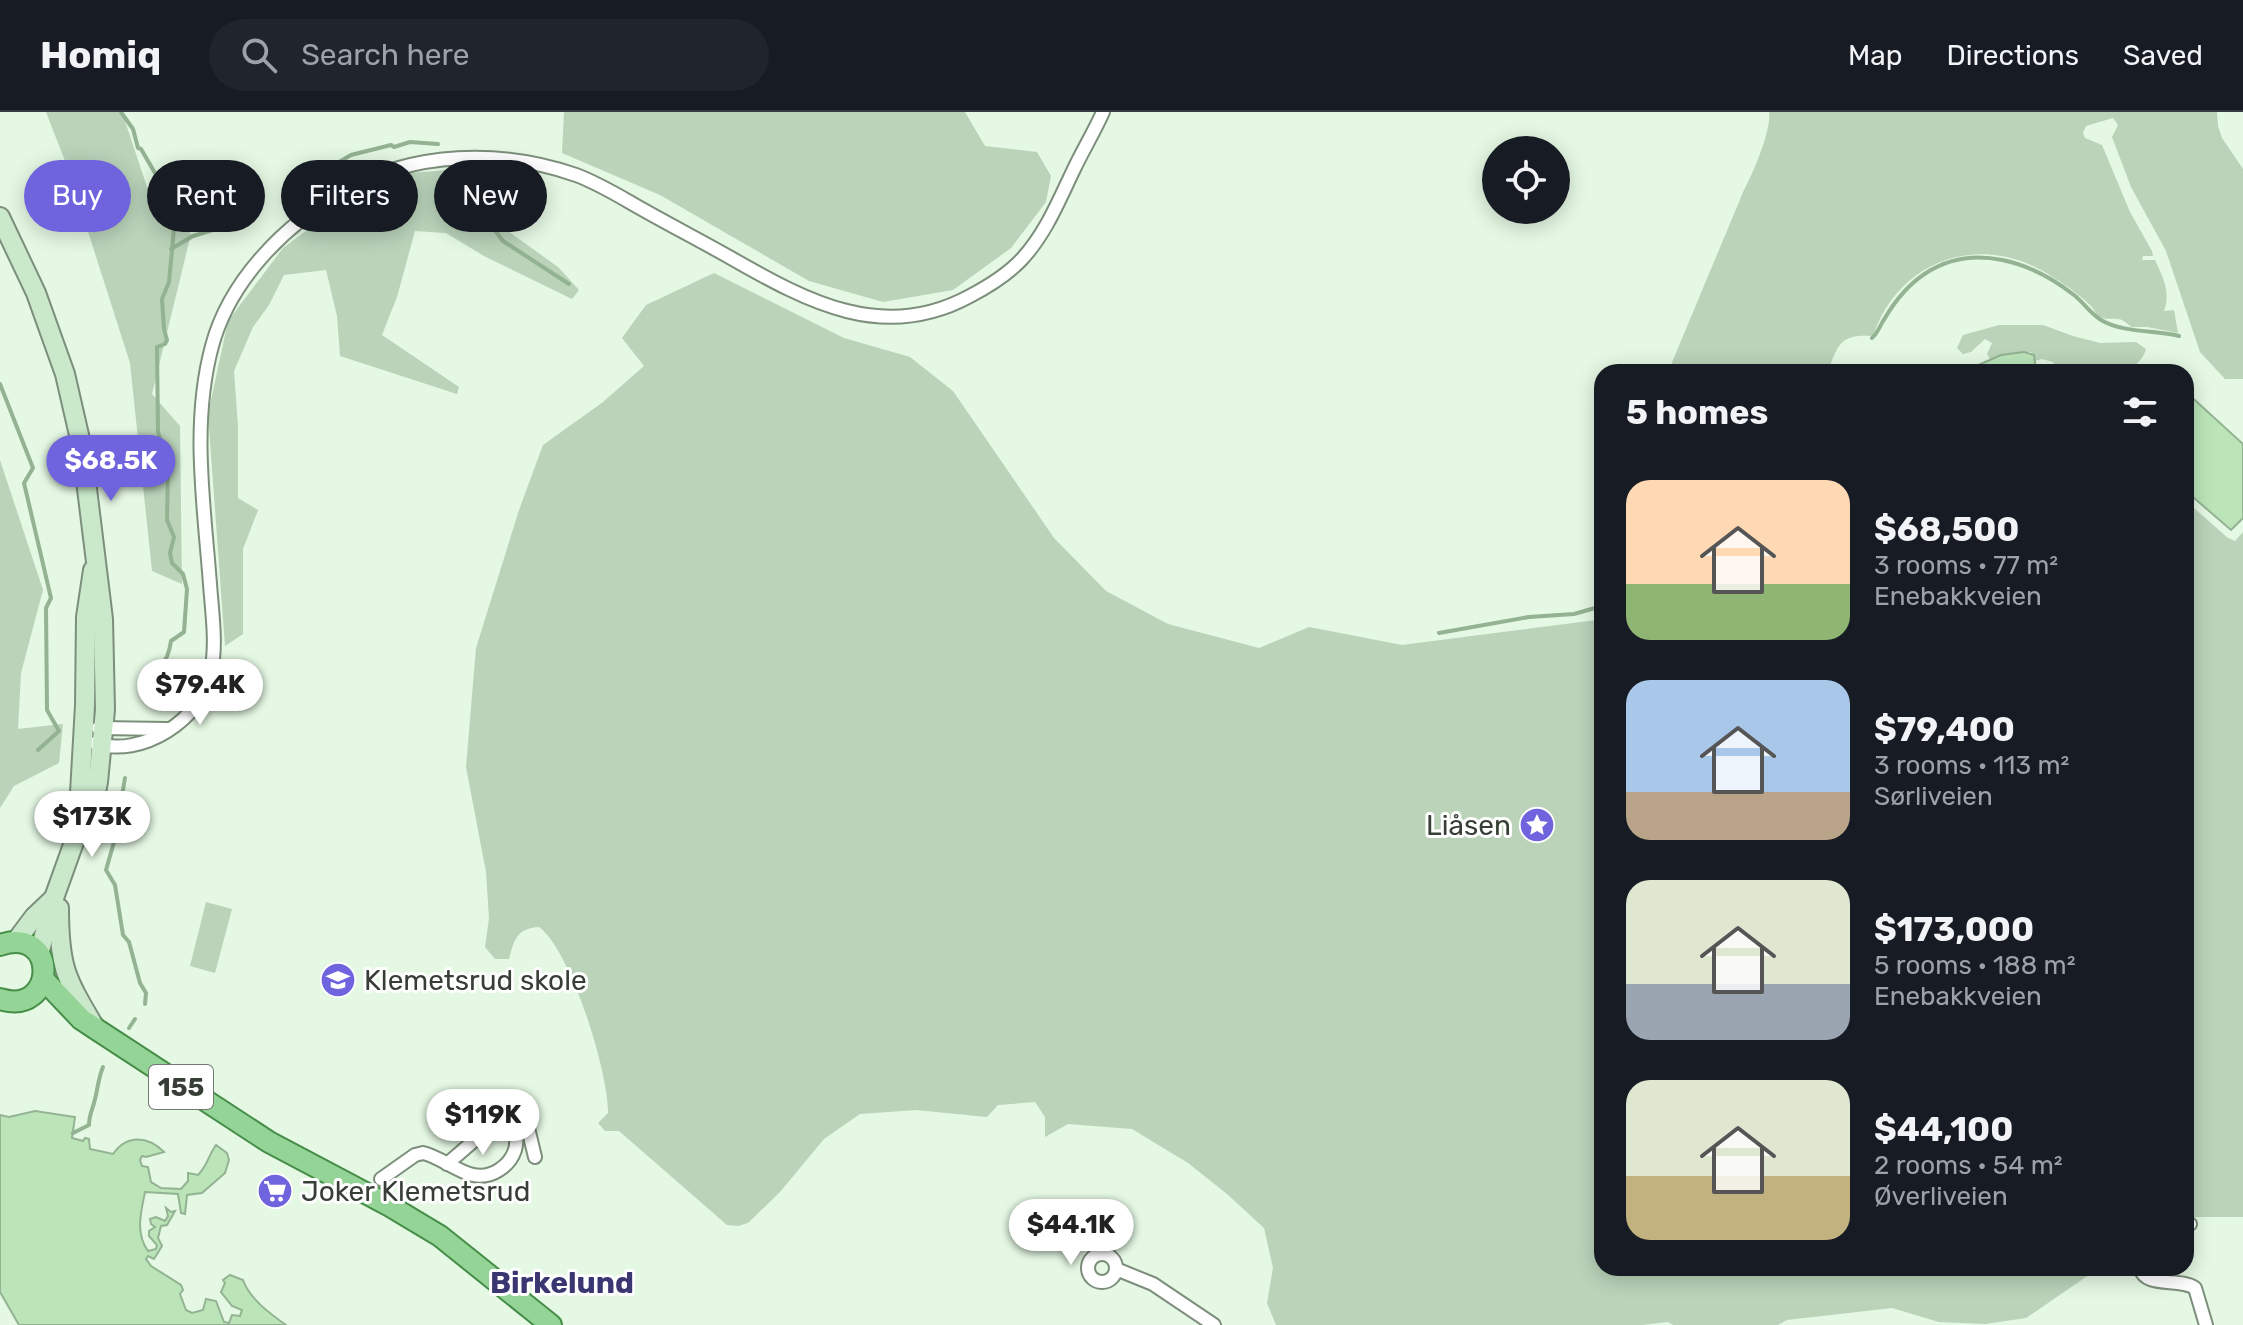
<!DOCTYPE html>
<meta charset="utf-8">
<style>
body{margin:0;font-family:Rubik,sans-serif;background:#20242c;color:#f1f3f6;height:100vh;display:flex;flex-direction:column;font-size:30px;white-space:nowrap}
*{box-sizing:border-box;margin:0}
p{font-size:26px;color:#9ea1a6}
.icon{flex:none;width:44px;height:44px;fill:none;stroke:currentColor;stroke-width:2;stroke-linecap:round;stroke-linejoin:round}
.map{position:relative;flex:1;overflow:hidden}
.drawer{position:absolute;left:1594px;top:252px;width:600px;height:912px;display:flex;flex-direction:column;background:#171b24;border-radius:24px;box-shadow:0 4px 20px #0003}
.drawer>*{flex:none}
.hud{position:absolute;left:24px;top:48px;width:760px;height:72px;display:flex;gap:16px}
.controls{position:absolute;left:1482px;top:24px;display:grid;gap:16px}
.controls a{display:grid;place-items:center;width:88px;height:88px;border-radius:50%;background:#171b24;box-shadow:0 4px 20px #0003;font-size:40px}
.price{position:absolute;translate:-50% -68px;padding:0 18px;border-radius:28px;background:#fff;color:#222;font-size:26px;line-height:52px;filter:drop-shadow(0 2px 4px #0008)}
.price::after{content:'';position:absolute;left:50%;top:48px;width:24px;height:18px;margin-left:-12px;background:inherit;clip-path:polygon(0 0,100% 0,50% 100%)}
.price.on{background:#6f64de;color:#fff}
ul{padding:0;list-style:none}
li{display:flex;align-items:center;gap:24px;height:200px;padding:0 32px}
li span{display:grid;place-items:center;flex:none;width:224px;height:160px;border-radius:24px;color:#555}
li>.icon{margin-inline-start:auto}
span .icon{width:96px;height:96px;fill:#fffc;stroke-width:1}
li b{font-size:34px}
h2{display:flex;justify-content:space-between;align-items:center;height:96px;padding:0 32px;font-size:34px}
.tag{padding:0 28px;border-radius:36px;background:#171b24;box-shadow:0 4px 20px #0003;font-size:28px;line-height:72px}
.tag.on{background:#6f64de;color:#fff}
header{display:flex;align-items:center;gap:48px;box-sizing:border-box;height:112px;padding:0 40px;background:#171b24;border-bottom:2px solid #363941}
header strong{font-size:38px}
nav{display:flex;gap:44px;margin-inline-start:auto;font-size:28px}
.search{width:560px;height:72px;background:#20242c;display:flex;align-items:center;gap:20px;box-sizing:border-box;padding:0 28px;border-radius:44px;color:#9ea1a6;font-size:30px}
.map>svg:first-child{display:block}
.green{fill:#bad3b9}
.water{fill:#bbe5b9;stroke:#93b392;stroke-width:2}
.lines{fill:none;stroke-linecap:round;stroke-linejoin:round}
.stream{stroke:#93b392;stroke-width:4}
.street-casing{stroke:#7d8f7c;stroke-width:16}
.secondary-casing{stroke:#7d8f7c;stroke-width:22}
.primary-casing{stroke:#468d48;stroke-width:24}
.street{stroke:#fff;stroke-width:12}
.secondary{stroke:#cae9cb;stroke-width:18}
.primary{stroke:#95d497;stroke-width:20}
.labels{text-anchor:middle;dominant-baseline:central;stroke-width:6;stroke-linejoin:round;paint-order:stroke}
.shield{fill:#fefefe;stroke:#727872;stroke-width:2}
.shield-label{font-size:26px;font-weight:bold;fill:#363e36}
.poi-label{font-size:28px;fill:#363e36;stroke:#fefefe;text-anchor:start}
.neighbourhood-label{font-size:30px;font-weight:bold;fill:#3a3672;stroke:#fefefe}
</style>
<header>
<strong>Homiq</strong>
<div class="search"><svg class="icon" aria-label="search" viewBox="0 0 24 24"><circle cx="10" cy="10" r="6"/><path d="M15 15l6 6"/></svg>Search here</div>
<nav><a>Map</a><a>Directions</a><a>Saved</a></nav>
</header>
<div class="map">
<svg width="2243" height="1213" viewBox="0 0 2243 1213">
<rect width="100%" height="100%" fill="#e4f8e3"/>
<g class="green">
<polygon points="46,0 122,0 147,75 191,122 152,282 180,314 182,472 152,459 130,251 67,54"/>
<polygon points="564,0 965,0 985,34 1037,40 1051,64 1046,90 1011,136 953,178 883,190 809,169 660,83 562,41"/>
<path d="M1769,0H2217L2218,14L2222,26L2243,57V267H2225L2200,240L2166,139L2131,75L2112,25L2118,13L2113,6L2086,14L2083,21L2085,26L2102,33L2130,100L2152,139L2153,144H2143L2142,148H2155C2163,166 2171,180 2164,199L2174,198L2178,221L2147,215H2132C2128,213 2126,210 2122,208C2115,205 2105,209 2098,204C2095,201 2094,197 2091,194C2077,180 2058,168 2041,158C1974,121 1897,151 1873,224C1841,222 1838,231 1828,260H1668L1744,78C1753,62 1772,17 1769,0Z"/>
<polygon points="474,56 498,78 508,119 558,155 579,178 572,187 484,144 446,121 415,119 397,185 382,223 459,275 457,282 340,244 337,204 326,158 284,163 269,193 253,215 234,259 238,315 238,386 258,398 243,437 243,522 225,534 208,302 228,209 283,136 343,91 409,61"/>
<path d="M714,161L844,226L910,245L953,279L1054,426L1106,479L1168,512L1259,536L1309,515L1402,533L1597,508L1602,505V1156H2099L2026,1206L1985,1212L1939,1210L1892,1196L1787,1208L1778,1213H1673L1668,1210L1642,1213H1276L1267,1191L1273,1156L1264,1116L1227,1082L1188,1051L1132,1017L1068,1012L1045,1025V1005L1035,990L998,993L987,1005L916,998L860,1002L824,1027L780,1080L748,1111L738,1114L727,1113L619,1019H605L598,1011L608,1001C609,962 571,838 539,815C517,816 514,828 509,847H495L485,835L489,806L486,760L466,655L476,536L519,398L543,333L603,290L644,254L622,226L646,193Z"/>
<path d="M1999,213H2043L2073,224L2100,231L2136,230L2146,237C2136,271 2088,260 2059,260L2053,250L2042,247L2035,249L2031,240L2012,241L1990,247L1987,242L1992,231L1985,227L1971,240L1963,242L1957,236L1963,223Z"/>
<polygon points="0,348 43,478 21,561 18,617 63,612 59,651 14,674 0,696"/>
<polygon points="2186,389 2228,426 2235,429 2243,420 2243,1105 2186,1105"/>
<polygon points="206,790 232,797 215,861 190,854"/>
</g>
<g class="water">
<polygon points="2024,240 2034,243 2036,260 1974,260 1976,254 2001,243"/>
<polygon points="2186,280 2243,332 2243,406 2231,418 2186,379"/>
<path d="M35,999L75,1005L72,1026L83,1029L85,1026L89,1027L90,1037L113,1042C127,1022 148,1024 164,1040L146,1045L142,1044L140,1048L142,1054L148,1055L151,1070L161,1076L181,1077L188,1069V1061L198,1063C208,1053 208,1044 216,1033L227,1041L229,1048L225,1061L202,1081L187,1083L185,1102L181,1101L178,1082L145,1080C141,1100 135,1121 148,1139L156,1137L157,1133L149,1124V1119L155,1115L151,1112L150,1107L156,1105L165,1109L168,1104L166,1096L171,1100L175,1099L167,1113L161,1114L158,1126L162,1134L154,1147L148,1144L146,1147L151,1154L181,1173L183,1178L180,1182L186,1198L192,1201L203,1198L206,1187L216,1189L224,1210L229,1211L232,1203L240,1204L242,1198L232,1194L221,1180L225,1171L223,1168L230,1163L243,1168C250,1187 269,1201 286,1213H19L0,1180V1003L9,1005Z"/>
</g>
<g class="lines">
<g class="stream">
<polyline points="121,0 133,17 138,36 141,37 155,61 172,77"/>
<polyline points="450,59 503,129 569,172"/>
<polyline points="289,66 322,60 351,43 391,33 394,35 410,30 438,32"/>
<polyline points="171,137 193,124 229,113 248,96"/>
<path d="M1872,226C1878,221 1880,213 1885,206C1895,189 1909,172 1926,161C1974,130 2032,150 2074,183C2083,190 2091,202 2101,208C2123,221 2154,218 2179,224"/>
<polyline points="0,272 33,356 24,371 51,486 46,496 47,598 59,619 38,638"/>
<polyline points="1439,521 1529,505 1574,502 1602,494"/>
<path d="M145,563C150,555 155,558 161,553C168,547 170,536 171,529L184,520L187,477L183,462L172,451L170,441L174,425L167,408L168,354L158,320L157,235L165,232L167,228L164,217L162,187L169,170L176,96"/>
<polyline points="125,666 114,730 106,758 115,773 123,823 129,830 140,871 146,881 145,892"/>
<polyline points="129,916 135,907"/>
<path d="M73,1021L89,1013C89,1002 93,997 95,987C98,976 98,967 103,955"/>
</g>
<defs>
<g id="street">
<polyline points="98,616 167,617"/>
<path d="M95,631C141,647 203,607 211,560C217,531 212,501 210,472C204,392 191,312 212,234C230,167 286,112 344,79C414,39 501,37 576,63C598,71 619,84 640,96C670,113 701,129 731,146C808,190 884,231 970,184C989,174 1008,162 1022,147C1046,121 1059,88 1074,57C1083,38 1094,20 1103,0"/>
<polyline points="447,1052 484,1020 500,1013"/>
<path d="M381,1067L415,1043L423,1041C449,1047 471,1076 499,1058C507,1053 512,1047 515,1038C518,1027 514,1016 524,1009L527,1012L535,1045"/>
<polyline points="2186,1114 2190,1112"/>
<circle cx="1102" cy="1156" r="14"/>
<path d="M2140,1156C2146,1177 2179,1165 2195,1176L2206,1213"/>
<polyline points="1116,1157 1153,1172 1214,1213"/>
</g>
<g id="secondary">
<polyline points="0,105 36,181 65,262 82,336 103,507 105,598 98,670 94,690 78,719 54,786 39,842"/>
<polyline points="78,716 85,593 86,505 93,458"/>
<path d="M59,796C59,854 65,865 94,914"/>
<polyline points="16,829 34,805 54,786"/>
</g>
<g id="primary">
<path d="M0,833C59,813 57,905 0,887"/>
<polyline points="43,867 81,907 96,917 269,1030 390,1094 440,1124 551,1213"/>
</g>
</defs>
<use href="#street" class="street-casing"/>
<use href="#secondary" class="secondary-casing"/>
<use href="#primary" class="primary-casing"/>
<use href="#street" class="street"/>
<use href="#secondary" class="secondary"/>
<use href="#primary" class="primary"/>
</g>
<defs>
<symbol id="sight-disc" viewBox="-11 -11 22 22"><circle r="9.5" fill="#6f64de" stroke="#fefefe"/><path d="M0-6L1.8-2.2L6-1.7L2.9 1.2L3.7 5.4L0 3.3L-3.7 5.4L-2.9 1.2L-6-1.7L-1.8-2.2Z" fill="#fff"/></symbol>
<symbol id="school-disc" viewBox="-11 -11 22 22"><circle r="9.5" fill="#6f64de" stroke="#fefefe"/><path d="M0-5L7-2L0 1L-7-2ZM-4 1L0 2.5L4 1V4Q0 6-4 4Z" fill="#fff"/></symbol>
<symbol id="supermarket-disc" viewBox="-11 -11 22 22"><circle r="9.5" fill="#6f64de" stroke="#fefefe"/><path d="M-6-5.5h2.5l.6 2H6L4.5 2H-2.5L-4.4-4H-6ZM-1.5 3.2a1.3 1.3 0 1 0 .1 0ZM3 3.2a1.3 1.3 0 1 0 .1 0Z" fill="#fff"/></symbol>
</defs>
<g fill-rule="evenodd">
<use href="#sight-disc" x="1517" y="693" width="40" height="40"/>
<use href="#school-disc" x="318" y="848" width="40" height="40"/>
<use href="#supermarket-disc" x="255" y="1059" width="40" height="40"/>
</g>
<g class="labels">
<rect class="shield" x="149" y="953" width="64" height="44" rx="6"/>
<g class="shield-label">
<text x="181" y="975">155</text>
</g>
<g class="poi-label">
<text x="1511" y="713" text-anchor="end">Liåsen</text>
<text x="364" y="868">Klemetsrud skole</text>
<text x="301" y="1079">Joker Klemetsrud</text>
</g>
<g class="neighbourhood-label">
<text x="562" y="1171">Birkelund</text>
</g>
</g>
</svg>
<div class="controls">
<a><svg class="icon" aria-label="locate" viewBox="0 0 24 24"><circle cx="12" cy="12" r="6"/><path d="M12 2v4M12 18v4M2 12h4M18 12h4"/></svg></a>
</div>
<b class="price on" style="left:111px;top:391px">$68.5K</b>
<b class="price" style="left:200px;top:615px">$79.4K</b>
<b class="price" style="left:92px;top:747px">$173K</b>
<b class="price" style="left:483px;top:1045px">$119K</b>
<b class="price" style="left:1071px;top:1155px">$44.1K</b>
<div class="hud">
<a class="tag on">Buy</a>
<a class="tag">Rent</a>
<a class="tag">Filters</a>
<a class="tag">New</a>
</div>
<section class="drawer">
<h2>5 homes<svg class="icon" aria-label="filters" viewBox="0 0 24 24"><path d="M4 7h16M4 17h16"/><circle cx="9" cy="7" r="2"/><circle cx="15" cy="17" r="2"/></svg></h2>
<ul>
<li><span style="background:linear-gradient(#ffd9b3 65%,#8fb573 0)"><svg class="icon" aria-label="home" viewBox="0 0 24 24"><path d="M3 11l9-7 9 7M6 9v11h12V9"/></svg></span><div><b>$68,500</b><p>3 rooms · 77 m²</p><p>Enebakkveien</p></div></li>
<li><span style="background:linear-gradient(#a9c7e8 70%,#b9a48a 0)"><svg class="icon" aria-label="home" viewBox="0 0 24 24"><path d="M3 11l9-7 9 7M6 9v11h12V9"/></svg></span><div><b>$79,400</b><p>3 rooms · 113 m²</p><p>Sørliveien</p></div></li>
<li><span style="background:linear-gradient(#dfe7d0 65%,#9aa5b1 0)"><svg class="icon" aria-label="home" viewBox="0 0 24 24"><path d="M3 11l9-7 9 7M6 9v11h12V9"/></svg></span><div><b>$173,000</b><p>5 rooms · 188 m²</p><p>Enebakkveien</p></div></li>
<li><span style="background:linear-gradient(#dfe7d0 60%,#c2b280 0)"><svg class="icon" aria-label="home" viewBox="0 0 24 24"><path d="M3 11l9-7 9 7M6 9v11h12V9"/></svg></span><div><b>$44,100</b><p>2 rooms · 54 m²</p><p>Øverliveien</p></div></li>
</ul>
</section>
</div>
